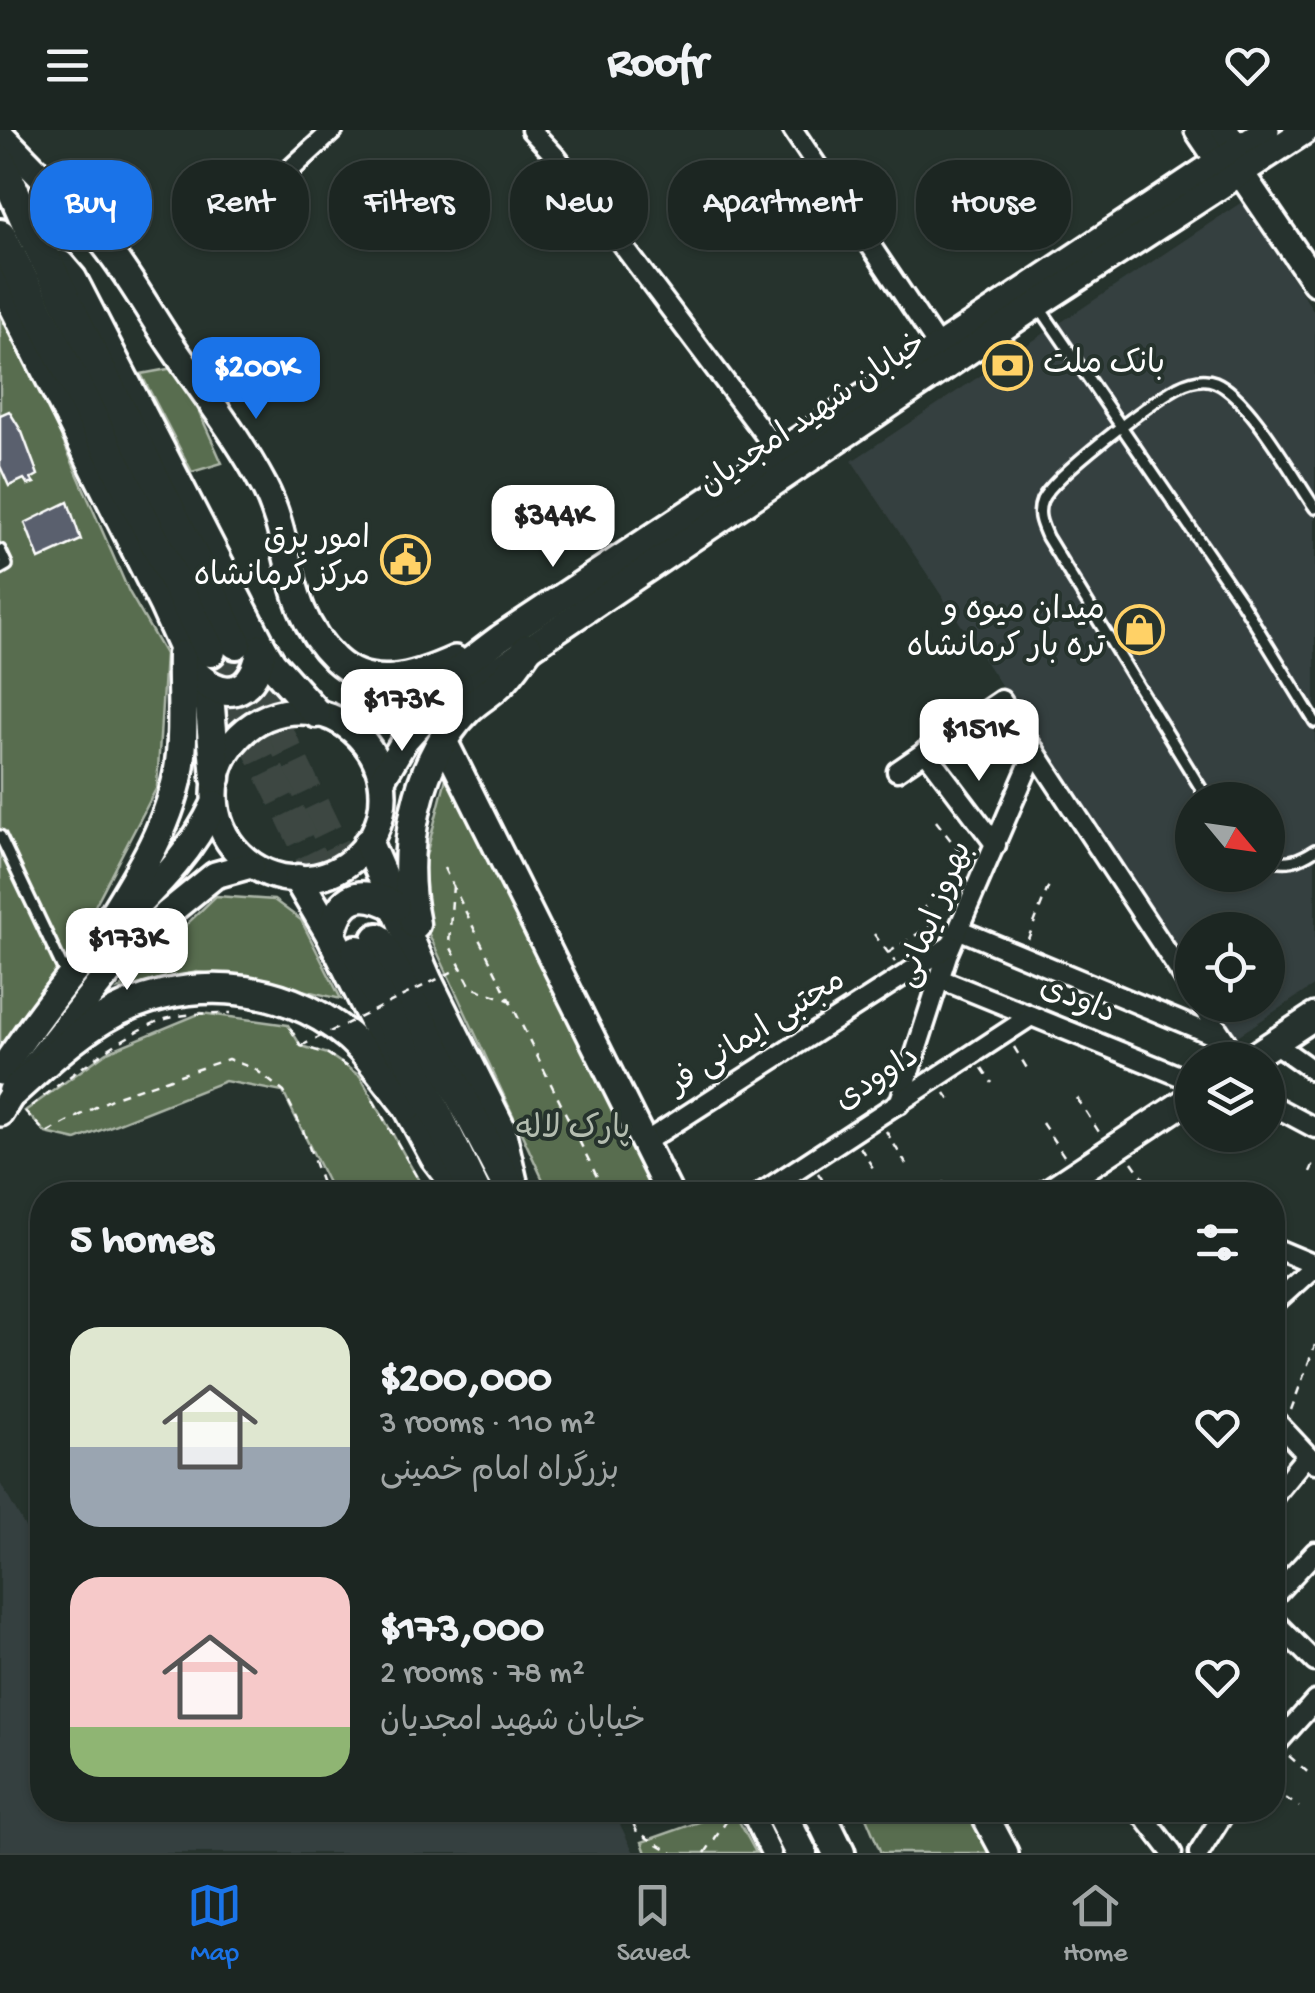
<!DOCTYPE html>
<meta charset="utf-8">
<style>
body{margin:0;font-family:"Gochi Hand","Playpen Sans Arabic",sans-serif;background:#252e2a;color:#f1f3f6;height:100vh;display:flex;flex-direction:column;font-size:38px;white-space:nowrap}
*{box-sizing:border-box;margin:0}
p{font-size:32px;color:#a0a5a5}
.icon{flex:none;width:55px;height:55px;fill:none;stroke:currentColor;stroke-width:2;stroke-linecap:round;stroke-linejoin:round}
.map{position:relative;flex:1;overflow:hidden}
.drawer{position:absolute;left:30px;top:1052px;width:1255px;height:640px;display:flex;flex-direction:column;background:#1c2622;border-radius:40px;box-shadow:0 2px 8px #0004,0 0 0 2px #3a4340}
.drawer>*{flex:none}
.guide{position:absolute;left:30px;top:30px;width:1255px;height:90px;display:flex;gap:20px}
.needle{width:65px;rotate:119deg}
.controls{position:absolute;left:1175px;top:652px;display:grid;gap:20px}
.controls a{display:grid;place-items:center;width:110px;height:110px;border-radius:50%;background:#1c2622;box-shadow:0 2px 8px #0004,0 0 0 2px #3a4340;font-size:50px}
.price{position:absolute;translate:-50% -85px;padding:0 22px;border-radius:20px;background:#fff;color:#222;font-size:32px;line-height:65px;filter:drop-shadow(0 2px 5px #0008)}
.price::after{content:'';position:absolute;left:50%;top:60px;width:30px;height:22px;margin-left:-15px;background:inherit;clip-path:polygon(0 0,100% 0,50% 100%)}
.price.selected{background:#1a73e8;color:#fff}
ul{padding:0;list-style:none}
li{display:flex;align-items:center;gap:30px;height:250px;padding:0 40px}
li span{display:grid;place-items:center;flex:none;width:280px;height:200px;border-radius:30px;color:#555}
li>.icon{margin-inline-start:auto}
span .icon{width:120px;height:120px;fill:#fffc;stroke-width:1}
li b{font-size:42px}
h2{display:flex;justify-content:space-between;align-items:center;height:120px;padding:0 40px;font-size:42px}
.tag{padding:0 35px;border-radius:40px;background:#1c2622;box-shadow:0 2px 8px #0004,0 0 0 2px #3a4340;font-size:35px;line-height:90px}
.tag.selected{background:#1a73e8;color:#fff}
header{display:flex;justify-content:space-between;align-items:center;height:130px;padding:0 40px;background:#1c2622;font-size:45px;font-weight:800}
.menu{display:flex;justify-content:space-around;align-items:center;height:140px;border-top:2px solid #3a4340;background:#1c2622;font-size:28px;color:#a0a5a5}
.menu a{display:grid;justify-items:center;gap:5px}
.menu .selected{color:#1a73e8}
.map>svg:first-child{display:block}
.built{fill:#364040;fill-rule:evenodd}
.green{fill:#596d50;stroke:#acb6a8;stroke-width:2.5}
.building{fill:#5a606e;stroke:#fff;stroke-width:2.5}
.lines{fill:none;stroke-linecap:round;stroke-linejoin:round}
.highway-tunnel{stroke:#3c4742;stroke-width:30;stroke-dasharray:30 15;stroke-linecap:butt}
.lane-casing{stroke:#fff;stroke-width:16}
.street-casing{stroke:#fff;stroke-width:25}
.secondary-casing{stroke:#fff;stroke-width:32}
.primary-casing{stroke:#fff;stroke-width:35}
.highway-casing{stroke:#fff;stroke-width:38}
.path{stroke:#fff;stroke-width:2.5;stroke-dasharray:8 8;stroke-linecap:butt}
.lane{stroke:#26332d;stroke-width:9}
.street{stroke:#26332d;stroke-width:18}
.secondary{stroke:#26332d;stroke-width:25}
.primary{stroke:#26332d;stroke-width:28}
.highway{stroke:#26332d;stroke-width:30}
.path-bridge{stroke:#fff;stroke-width:2.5;stroke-dasharray:8 8;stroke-linecap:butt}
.labels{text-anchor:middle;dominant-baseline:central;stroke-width:8;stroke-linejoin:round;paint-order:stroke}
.poi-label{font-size:32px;fill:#fff;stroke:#26332d;text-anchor:end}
.street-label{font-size:32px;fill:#fff;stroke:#26332d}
.park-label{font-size:32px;fill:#b4bdb0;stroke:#26332d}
</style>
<header><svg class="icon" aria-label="menu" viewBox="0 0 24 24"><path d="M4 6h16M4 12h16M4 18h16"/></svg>Roofr<svg class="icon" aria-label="heart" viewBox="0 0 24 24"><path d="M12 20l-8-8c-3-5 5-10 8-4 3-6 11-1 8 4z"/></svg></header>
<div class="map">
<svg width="1315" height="1723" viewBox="0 0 1315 1723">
<rect width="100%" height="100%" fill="#26332d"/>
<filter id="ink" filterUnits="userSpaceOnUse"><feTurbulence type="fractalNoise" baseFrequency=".01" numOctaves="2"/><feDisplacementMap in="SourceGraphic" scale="20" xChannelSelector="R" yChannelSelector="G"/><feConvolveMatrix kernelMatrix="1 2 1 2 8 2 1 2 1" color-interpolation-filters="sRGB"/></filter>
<g filter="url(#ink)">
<g class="built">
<path d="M1242,72L1315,183V855L1236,907L1215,875H1268V800H1192V842L852,331ZM1192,670H1268V745H1192Z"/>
<polygon points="0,1353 42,1427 42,1680 613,1680 634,1723 0,1723"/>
</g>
<g class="green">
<polygon points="0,167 129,462 165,524 157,657 73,818 54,869 0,943"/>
<polygon points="179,237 222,333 192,342 141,244"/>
<polygon points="446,648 657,1065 550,1065 414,772"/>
<polygon points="216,766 274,770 301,790 341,869 254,849 197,842 119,859"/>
<polygon points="201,883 288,895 301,916 328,924 360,946 427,1065 334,1065 283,962 225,951 76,1010 46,1003 25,981 107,922"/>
<polygon points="733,1680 756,1723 646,1723 642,1712"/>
<polygon points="863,1680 972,1680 994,1723 881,1723"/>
</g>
<g class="building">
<polygon points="9,281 22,302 38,345 31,349 34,353 28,355 24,349 9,356 0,336 0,285"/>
<polygon points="68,372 81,410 39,429 25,393"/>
</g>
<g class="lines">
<g class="highway-tunnel">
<polyline points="236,513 378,809"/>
<polyline points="210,521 357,821"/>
</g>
<defs>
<g id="lane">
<polyline points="1040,178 1242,473 1315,592"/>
<polyline points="0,420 7,435 0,439"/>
<path d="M1208,670L1047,407C1042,395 1036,384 1042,370C1054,345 1151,272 1178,257C1190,251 1203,247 1215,252C1249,266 1293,346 1315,378"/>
<polyline points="0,706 67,847"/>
<path d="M1268,729C1287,734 1298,731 1315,720"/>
<polyline points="673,1680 673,1685 692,1680"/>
</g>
<g id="street">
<polyline points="531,0 557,28 783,329"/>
<polyline points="793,0 944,225"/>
<polyline points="226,99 333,0"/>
<polyline points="925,621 996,715"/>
<polyline points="897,641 1001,570 1192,860"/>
<polyline points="960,800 1225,910"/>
<polyline points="940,849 1192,951"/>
<polyline points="1202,875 1238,930"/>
<polyline points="1274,913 1315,942"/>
<polyline points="1268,973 1315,998"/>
<polyline points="899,974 947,825 1035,621"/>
<polyline points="645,1012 951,815"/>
<polyline points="758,1065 1031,886"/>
<polyline points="1272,1117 1315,1135"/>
<polyline points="1272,1175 1315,1136"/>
<polyline points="1272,1287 1315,1333"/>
<polyline points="1272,1368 1307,1325"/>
<polyline points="1272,1468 1315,1422"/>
<polyline points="1272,1489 1315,1532"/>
<polyline points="1272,1619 1315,1571"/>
<polyline points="750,1680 771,1723"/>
<polyline points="1139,1680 1172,1723"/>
<polyline points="1199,1723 1226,1680"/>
</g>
<g id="secondary">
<polyline points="1198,0 1219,31 1231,37"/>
<polyline points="1225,0 1238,19 1240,42 1315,152"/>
<path d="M0,4C33,38 68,72 100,109C127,141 148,181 172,216C203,262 238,307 264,356C295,416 282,478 335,529C370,562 415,547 455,529"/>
<circle cx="299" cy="665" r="84"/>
<path d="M339,591C408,587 447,547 500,508L1266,0"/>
<polyline points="444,611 670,1065"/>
<polyline points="382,649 405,610 422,591 1038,174 1306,0"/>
<polyline points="1248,930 1315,886"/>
<path d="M0,942C27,902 56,861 88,826C137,772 183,740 215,673"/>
<polyline points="0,983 13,962 116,833 167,784 215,745 251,735"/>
<polyline points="1044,1065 1192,967"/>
<polyline points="982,1680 1005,1723"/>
</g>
<g id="primary">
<polyline points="60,135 72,149 262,518 271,533 316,583"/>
<polyline points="0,148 164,475 210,577 216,648"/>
<path d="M197,546C231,575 255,559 262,518"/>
<polyline points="368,713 427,850 500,997 513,1054"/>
<polyline points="298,749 331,805 390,924 408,977 435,1027 464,1065"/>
<path d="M415,794C400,723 414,631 469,578C478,569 490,563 499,554C510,544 519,530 528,518"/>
<path d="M331,805C340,765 359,757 395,776"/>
<path d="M88,826C123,767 171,703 180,633C185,598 181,560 182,525"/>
<path d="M13,962C42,936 70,909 103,889C178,844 281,849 348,906C371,926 389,954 408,977"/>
</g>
<g id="highway">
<polyline points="0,31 28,94 236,513"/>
<polyline points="0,105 210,521"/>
<polyline points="378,809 513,1065"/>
<polyline points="357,821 476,1065"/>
<polyline points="779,1680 801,1723"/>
<polyline points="818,1680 839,1723"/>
</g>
</defs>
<use href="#lane" class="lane-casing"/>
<use href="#street" class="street-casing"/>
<use href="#secondary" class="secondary-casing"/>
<use href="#primary" class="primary-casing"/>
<use href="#highway" class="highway-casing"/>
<g class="path">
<polyline points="936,691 968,733"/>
<polyline points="444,738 606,1065"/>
<polyline points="453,755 449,814 471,857 512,871"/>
<polyline points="924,776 940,797"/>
<polyline points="874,804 895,832"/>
<polyline points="1028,809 1051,750"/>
<polyline points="888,823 936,792"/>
<polyline points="290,898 301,916 328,924 347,937"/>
<polyline points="1014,917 1028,940"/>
<polyline points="982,938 992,953"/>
<polyline points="945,963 953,975"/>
<polyline points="1077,968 1099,1002"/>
<polyline points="373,970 427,1065"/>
<path d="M31,976C69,947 110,914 154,893C177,883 207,883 231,883"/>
<polyline points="25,981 46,1003 117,966 228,929 255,939 284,962 303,1000 326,1065"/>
<polyline points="1042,993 1064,1026"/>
<polyline points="886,1001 906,1034"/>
<polyline points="1268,1005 1270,991"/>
<polyline points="860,1017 876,1043"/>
<polyline points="1132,1032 1154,1063"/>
<polyline points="1310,1042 1315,1031"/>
<polyline points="818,1043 832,1065"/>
<polyline points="943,1052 951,1065"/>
<polyline points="1097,1056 1102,1065"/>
<polyline points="1272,1083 1275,1078"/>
<polyline points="1291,1280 1315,1215"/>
<polyline points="1289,1626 1312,1646"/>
<polyline points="1272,1659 1299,1677"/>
<polyline points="627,1680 637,1702 673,1723"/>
<polyline points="705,1723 732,1683"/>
</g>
<use href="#lane" class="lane"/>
<use href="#street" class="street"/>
<use href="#secondary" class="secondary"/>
<use href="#primary" class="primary"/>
<use href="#highway" class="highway"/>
<polyline class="path-bridge" points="301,916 462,837"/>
</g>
</g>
<defs>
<symbol id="bank-ring" viewBox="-11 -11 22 22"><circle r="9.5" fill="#26332d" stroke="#ffd166" stroke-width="1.5"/><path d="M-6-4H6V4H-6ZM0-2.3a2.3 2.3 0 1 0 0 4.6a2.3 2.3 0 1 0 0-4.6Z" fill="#ffd166"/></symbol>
<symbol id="civic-ring" viewBox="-11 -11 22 22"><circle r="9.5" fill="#26332d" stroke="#ffd166" stroke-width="1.5"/><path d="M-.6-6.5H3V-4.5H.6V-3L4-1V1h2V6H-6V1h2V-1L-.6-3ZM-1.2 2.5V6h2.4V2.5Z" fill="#ffd166"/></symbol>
<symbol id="shop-ring" viewBox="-11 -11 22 22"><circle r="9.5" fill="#26332d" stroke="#ffd166" stroke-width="1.5"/><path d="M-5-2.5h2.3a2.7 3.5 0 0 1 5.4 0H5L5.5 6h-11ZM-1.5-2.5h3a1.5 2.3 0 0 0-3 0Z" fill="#ffd166"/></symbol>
</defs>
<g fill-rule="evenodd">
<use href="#bank-ring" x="980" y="208" width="55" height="55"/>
<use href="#civic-ring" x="378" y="402" width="55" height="55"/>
<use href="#shop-ring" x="1112" y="472" width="55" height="55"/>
</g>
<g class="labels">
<g class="poi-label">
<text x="1043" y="236" text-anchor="start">بانک ملت</text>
<text x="370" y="411">امور برق<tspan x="370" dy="37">مرکز کرمانشاه</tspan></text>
<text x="1105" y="482">میدان میوه و<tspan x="1105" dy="37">تره بار کرمانشاه</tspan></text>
</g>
<g class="street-label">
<text transform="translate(814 286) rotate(-34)">خیابان شهید امجدیان</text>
<text transform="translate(936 785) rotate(-68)">بهروز ایمانی</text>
<text transform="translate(1077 872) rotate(22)">داودی</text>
<text transform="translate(758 904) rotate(-33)">مجتبی ایمانی فر</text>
<text transform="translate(878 950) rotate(-33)">داوودی</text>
</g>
<g class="park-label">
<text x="573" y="1001">پارک لاله</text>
</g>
</g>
</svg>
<div class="controls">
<a><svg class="needle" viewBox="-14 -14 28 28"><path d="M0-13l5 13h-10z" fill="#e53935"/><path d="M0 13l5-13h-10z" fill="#a0a5a5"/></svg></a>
<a><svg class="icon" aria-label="locate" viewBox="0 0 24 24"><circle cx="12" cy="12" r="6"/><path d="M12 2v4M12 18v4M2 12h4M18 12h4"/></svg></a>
<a><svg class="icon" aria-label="layers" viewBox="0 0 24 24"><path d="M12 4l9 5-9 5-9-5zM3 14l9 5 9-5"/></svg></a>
</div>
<b class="price selected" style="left:256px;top:292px">$200K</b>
<b class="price" style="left:553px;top:440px">$344K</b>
<b class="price" style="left:402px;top:624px">$173K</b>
<b class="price" style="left:979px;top:654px">$151K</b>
<b class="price" style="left:127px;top:863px">$173K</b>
<div class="guide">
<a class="tag selected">Buy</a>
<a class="tag">Rent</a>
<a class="tag">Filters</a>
<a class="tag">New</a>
<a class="tag">Apartment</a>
<a class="tag">House</a>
</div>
<section class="drawer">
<h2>5 homes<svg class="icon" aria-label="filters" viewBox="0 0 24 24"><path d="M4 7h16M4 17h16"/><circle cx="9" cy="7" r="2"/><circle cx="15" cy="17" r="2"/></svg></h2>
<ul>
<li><span style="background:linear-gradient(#dfe7d0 60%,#9aa5b1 0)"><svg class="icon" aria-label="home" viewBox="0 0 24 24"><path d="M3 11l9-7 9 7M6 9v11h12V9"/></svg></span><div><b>$200,000</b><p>3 rooms · 110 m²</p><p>بزرگراه امام خمینی</p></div><svg class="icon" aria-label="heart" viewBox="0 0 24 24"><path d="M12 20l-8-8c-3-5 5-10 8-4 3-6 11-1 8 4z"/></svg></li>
<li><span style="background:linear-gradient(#f6c9c9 75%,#8fb573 0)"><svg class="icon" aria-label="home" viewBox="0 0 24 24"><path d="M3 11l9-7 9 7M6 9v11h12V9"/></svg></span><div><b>$173,000</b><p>2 rooms · 78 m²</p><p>خیابان شهید امجدیان</p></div><svg class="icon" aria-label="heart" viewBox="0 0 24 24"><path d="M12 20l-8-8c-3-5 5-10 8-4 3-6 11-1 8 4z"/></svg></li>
</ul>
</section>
</div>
<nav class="menu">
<a class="selected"><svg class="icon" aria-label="map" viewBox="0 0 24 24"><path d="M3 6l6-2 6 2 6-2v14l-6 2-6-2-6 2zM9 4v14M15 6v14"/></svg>Map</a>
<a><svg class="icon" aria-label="saved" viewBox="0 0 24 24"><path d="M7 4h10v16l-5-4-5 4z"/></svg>Saved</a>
<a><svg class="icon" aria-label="home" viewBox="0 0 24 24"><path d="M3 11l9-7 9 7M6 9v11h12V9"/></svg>Home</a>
</nav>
